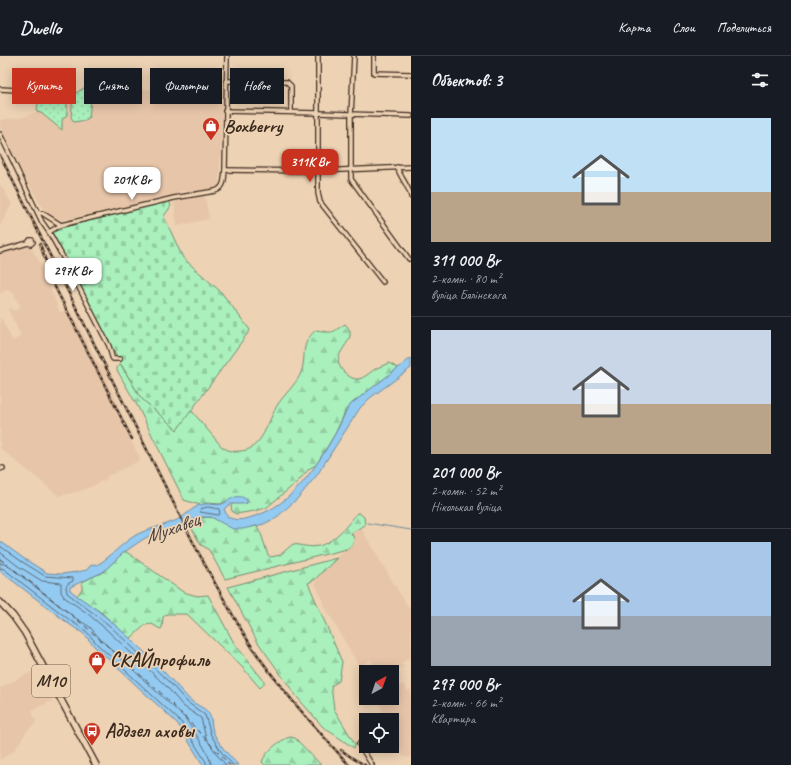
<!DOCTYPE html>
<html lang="ru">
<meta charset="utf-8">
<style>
body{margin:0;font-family:Caveat,sans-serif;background:#20242c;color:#f1f3f6;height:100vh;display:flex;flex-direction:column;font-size:15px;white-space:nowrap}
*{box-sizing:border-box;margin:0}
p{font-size:13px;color:#9ea1a6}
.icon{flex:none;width:22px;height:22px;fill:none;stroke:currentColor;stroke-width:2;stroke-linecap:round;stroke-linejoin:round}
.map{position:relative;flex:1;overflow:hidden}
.sheet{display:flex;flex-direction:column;background:#171b24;width:380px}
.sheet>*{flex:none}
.guide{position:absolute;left:12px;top:12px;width:339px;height:36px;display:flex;gap:8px}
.needle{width:26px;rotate:40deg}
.buttons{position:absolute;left:359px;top:609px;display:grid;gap:8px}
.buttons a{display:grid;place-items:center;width:40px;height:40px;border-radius:0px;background:#171b24;box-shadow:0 2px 10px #0003;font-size:20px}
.price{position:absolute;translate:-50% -34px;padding:0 9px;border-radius:8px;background:#fff;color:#222;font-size:13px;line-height:26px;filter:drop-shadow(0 1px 2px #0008)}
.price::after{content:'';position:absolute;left:50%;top:24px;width:12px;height:9px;margin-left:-6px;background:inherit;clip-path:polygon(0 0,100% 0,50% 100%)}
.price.selected{background:#c8321e;color:#fff}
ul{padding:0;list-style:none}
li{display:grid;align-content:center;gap:8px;height:212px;padding:0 20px}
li+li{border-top:1px solid #363941}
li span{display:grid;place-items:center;height:124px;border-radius:0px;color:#555}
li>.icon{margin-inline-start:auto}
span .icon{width:72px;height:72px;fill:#fffc;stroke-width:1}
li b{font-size:17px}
h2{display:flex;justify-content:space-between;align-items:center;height:48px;padding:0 20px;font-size:17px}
.chip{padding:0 14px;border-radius:0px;background:#171b24;box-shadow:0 2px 10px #0003;font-size:14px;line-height:36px}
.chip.selected{background:#c8321e;color:#fff}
header{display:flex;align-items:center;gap:24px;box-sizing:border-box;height:56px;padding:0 20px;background:#171b24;border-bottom:1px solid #363941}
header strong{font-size:19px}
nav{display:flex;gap:22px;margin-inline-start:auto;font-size:14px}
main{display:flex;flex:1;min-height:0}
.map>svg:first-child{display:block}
.built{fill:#e7c5a9}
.grass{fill:url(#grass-dots);stroke:#728d6e}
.forest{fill:url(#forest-firs);stroke:#728d6e}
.cemetery{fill:url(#cemetery-stones);stroke:#728d6e}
.water{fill:#93caf2;stroke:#708a9d}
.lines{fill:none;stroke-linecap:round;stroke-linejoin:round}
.shore{stroke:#5e6a73;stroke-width:1}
.stream{stroke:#708a9d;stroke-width:1}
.ferry{stroke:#48423e;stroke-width:1;stroke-dasharray:5 4;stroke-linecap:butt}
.minor-casing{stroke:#3b2a1e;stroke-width:6}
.primary-casing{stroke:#3b2a1e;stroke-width:8}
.minor{stroke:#edd2b4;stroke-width:3.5}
.primary{stroke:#edd2b4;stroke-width:5.5}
.rail-casing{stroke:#3b2a1e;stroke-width:2.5}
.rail{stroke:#edd2b4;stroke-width:1;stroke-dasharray:3;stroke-linecap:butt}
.labels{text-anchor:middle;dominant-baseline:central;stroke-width:3.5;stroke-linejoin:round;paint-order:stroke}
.shield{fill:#edd2b4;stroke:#705c4b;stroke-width:1}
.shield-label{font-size:18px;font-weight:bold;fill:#3b2a1e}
.poi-label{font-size:19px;font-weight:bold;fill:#3b2a1e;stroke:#edd2b4;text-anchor:start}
.water-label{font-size:20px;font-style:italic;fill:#48423e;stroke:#edd2b4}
</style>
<header>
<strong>Dwello</strong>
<nav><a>Карта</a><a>Слои</a><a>Поделиться</a></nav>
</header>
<main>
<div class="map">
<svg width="411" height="709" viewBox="0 0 411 709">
<defs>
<pattern id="grass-dots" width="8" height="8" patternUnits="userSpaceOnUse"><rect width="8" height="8" fill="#aaf0bd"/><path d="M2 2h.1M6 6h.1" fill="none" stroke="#93cea2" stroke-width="1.8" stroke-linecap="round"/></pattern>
<pattern id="forest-firs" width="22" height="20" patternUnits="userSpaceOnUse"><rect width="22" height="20" fill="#aaf0bd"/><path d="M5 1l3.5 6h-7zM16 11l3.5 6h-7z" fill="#93cea2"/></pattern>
<pattern id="cemetery-stones" width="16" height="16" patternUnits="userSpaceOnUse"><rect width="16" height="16" fill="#aaf0bd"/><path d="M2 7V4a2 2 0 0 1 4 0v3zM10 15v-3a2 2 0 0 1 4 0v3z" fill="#93cea2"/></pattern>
</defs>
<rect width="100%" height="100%" fill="#edd2b4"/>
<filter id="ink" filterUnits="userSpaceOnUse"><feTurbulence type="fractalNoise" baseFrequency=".025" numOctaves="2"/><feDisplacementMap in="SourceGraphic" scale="8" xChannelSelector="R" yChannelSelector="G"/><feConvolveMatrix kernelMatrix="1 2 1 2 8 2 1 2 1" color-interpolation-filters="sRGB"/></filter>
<g filter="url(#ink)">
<g class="built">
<polygon points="97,32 217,35 223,36 219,131 200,135 180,135 179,138 68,163 63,165 57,164 45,156 28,127 0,72 0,64 20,62 37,56 62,64 66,57 67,41 74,41 71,60"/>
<polygon points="0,128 12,148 0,170"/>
<polygon points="205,140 209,163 177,170 174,146 192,142 194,143 197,141"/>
<polygon points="29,188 42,210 60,257 68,252 76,263 99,309 103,310 109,325 108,326 119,349 114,353 141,404 106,421 107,423 81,435 59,440 0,392 0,262 1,262 13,285 21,280 8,253 11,252 13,255 21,251 13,237 7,233 0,238 0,200 1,196 16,193"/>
<polygon points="361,472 411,556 411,601 401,607 404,611 392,617 392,616 382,616 379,612 375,610 371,603 359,610 324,549 314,524 352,488 351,477"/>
<polygon points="35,614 52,645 32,654 36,666 27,675 14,695 0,704 0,632"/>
<polygon points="403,628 408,635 411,633 411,701 407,702 403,700 392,676 392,664 387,664 378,645 382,642 392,642 392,635"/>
</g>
<path class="grass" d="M50,27L61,30L76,37L87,30H98L97,32L92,36L89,61L86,64L74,66L71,61L73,41H67V59L62,64V74L41,57L37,56C37,45 43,36 50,27Z"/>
<g class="forest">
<path d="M345,268C364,285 323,297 345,317C359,330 365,319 377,312C381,310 385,309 389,307L398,312L351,348L345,356L335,378L316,409L310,412L296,427L266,452L254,455L236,458L232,455L231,450L233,447H247L225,446L220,448L207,447L200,449L184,444L138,351L117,314V311L121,309L141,342L177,373L191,354L222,391C229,395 233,396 240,395C262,395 268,364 278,348C285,338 295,329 300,319C308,302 298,289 316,274C334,277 330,278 345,268Z"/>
<path d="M357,457H359L364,461L365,469L351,477L354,482L353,488L347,493L225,523L209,494L205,491L201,489L188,466C218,451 232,477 257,470L261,478L268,499L271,501L280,499L293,488C301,489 310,492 318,490C332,488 349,468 357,457Z"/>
<polygon points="125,495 183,536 197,540 208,539 234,587 264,625 264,628 260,632 243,612 187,558 167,558 163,561 162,572 160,573 152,568 145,569 130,583 102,557 77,540 82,533 82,526 103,516"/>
<polygon points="337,502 314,524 308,527 342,606 339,625 331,630 334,653 355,688 354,692 323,671 297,641 257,585 228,531"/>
<path d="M290,681L295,682L321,709H265L262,706C265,696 280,684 290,681Z"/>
</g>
<polygon class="cemetery" points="169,145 171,150 164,160 165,163 183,202 221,236 250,274 177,374 141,342 119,305 51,176 56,173"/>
<path class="water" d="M411,302V312L370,342L360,352L317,419L298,442L277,461L264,468L243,473H233L211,461H200L194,463L171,475L149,480L142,484L123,497L103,516L70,531V534C80,543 92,549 102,558C133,583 162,613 189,643C195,649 204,651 209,657C212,662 211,670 213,675C218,688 229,699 238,709H203L178,668L94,590L84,578L69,568L0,515V485L23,502L47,517L62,518L77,516L87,514L90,510L95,508L97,509C111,501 122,487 136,479C149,472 164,470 177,464C185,460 192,452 200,449C208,446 215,450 222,448C231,444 237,436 247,444V447L243,448H230L224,453L228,461C237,466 246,463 255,460C292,449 317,410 335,378C341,368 344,357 351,348Z"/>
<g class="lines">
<g class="shore">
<polygon points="208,451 219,453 220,458 218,459 200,456 201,453"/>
<polyline points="0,490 21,505 45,520 73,522 73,525 69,527 66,530 67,537 110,570 170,627 187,646 205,659 211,679 222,697 233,709"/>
<polyline points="0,496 18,510 42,525 61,527 61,536 64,541 87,557 107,574 167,631 183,650 201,662 206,682 218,700 226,709"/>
<path d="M0,507L7,509L74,561L90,571L101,584L185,662C191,671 211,699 211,709"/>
<polyline points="0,512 4,513 71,565 86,575 97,588 181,666 206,706 206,709"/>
</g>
<polyline class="stream" points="367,467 411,474"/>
<polyline class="ferry" points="0,503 32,527 86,571 163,639 183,659 230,709"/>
<defs>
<g id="minor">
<polyline points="318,0 318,137 320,146 383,226"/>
<polyline points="354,0 351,59 351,123 409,203"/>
<polyline points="374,0 374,17 411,18"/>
<polyline points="226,25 287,26 291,30 291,56"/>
<polyline points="0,33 34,35 36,33 37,17"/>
<polyline points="225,55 318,57 411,60"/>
<polyline points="0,78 42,166 49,176"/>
<path d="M397,111C400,121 410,132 411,141"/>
<polyline points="225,114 318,115 411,111"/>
<path d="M38,157H42L61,169L174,142L215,135C225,132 224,123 225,114L227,0"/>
<polyline points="61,169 49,176 70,214 109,290 112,301 113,303 120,303"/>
<polyline points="0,195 28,187 30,184 32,184 33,186 31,188 28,187"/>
<polyline points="0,413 3,412"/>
<polyline points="359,688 372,709"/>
</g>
<polyline id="primary" points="0,546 13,560 25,577 96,709"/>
</defs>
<use href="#minor" class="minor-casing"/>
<use href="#primary" class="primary-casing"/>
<use href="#minor" class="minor"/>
<use href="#primary" class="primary"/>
<defs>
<g id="rail">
<path d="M0,99L195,490C213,524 231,558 252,591C280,633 315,671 349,709"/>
<polyline points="40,188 54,229 132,383"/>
<polyline points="341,694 354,703 365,709"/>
</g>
</defs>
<use href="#rail" class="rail-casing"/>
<use href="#rail" class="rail"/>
</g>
</g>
<defs>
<symbol id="shop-pin" viewBox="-11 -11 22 30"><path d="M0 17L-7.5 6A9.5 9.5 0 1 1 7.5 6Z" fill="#c8321e" stroke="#edd2b4"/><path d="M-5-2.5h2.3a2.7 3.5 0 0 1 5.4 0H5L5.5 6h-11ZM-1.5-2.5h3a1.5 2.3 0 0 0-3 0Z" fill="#fff"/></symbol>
<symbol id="bus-pin" viewBox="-11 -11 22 30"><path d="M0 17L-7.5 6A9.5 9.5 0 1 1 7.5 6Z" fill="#c8321e" stroke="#edd2b4"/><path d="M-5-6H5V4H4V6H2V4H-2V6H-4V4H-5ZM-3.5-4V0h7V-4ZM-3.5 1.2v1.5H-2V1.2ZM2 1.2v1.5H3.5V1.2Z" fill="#fff"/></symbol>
</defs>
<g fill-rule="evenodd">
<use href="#shop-pin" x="201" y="60" width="20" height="27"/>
<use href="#shop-pin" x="87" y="594" width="20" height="27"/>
<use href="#bus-pin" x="82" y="665" width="20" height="27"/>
</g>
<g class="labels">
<rect class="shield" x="32" y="609" width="38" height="32" rx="3"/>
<g class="shield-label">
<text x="51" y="625">М10</text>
</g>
<g class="poi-label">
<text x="224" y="70">Boxberry</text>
<text x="110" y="604">СКАЙпрофиль</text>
<text x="105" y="675">Аддзел аховы</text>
</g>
<g class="water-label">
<text transform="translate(172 472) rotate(-20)">Мухавец</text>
</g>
</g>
</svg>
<div class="buttons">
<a><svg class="needle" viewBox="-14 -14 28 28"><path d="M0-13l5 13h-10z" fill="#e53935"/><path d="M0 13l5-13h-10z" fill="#9ea1a6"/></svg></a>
<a><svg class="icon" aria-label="locate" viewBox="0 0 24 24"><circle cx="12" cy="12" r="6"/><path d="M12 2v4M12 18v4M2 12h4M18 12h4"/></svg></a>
</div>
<b class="price selected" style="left:310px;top:127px">311K Br</b>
<b class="price" style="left:132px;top:145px">201K Br</b>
<b class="price" style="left:73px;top:236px">297K Br</b>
<div class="guide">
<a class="chip selected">Купить</a>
<a class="chip">Снять</a>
<a class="chip">Фильтры</a>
<a class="chip">Новое</a>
</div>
</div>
<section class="sheet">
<h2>Объектов: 3<svg class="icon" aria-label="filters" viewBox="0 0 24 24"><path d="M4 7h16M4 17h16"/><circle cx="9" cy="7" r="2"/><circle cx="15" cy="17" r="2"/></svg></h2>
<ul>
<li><span style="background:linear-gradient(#bfe0f5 60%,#b9a48a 0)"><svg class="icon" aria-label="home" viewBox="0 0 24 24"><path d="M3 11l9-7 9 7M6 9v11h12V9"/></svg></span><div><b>311 000 Br</b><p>2-комн. · 80 m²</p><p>вуліца Бялінскага</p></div></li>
<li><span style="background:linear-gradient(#c9d6e8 60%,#b9a48a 0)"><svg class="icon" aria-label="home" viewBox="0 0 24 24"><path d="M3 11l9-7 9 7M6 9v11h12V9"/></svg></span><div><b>201 000 Br</b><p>2-комн. · 52 m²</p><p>Ніколькая вуліца</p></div></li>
<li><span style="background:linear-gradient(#a9c7e8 60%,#9aa5b1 0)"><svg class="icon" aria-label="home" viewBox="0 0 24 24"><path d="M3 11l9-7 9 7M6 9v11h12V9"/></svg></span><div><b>297 000 Br</b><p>2-комн. · 66 m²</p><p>Квартира</p></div></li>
</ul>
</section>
</main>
